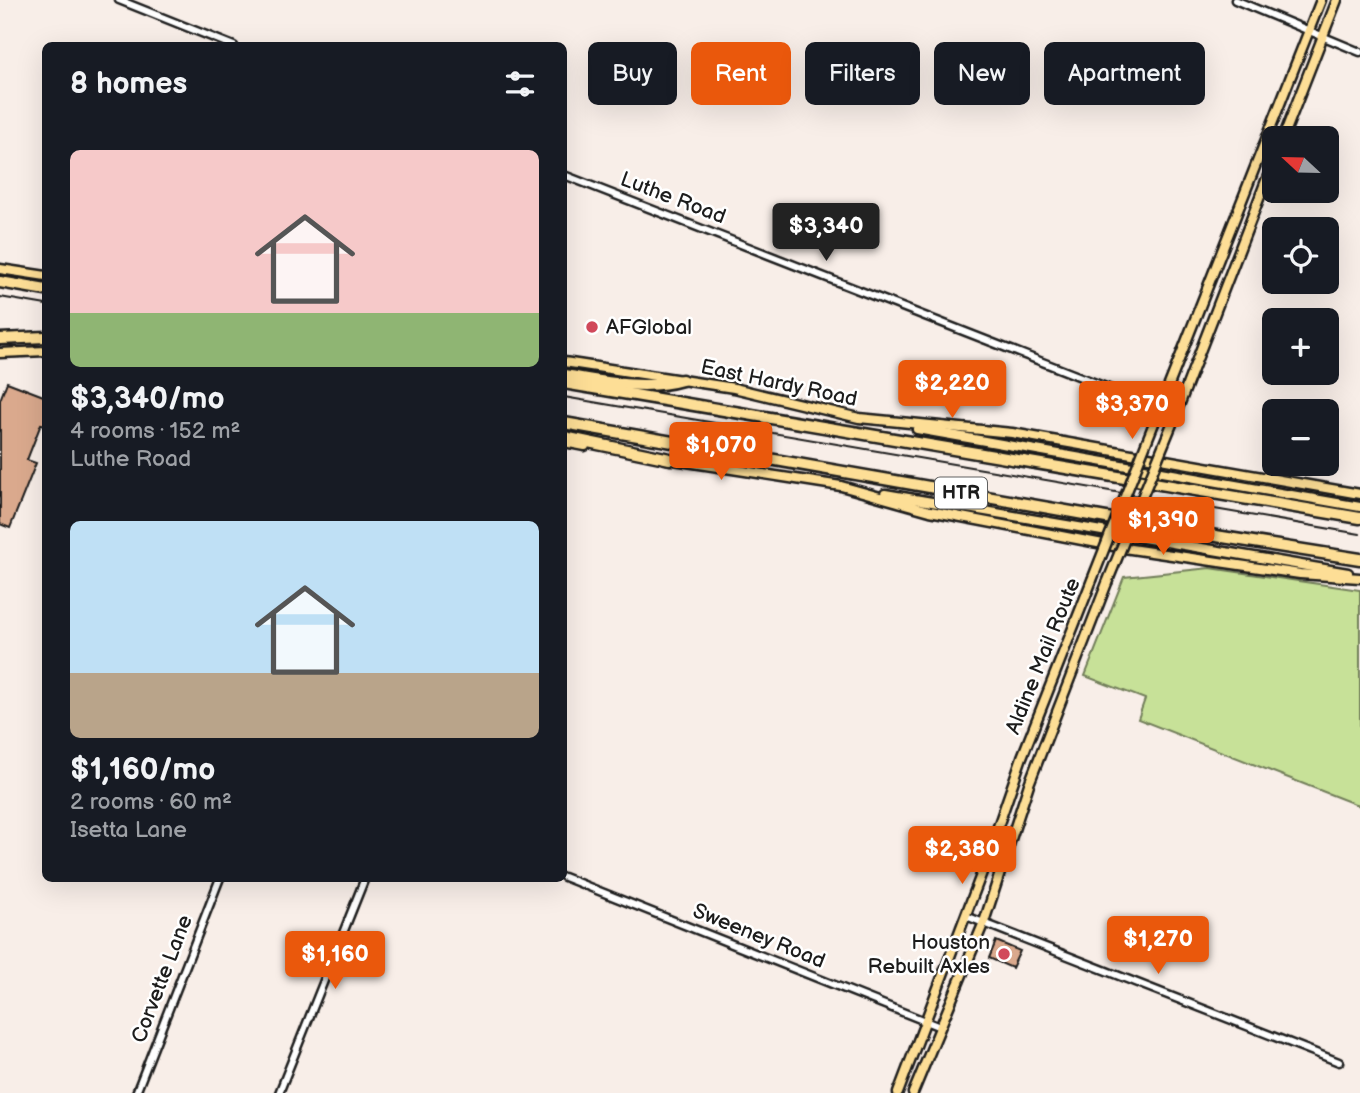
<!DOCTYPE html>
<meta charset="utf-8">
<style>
body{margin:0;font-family:"Balsamiq Sans",sans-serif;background:#20242c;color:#f1f3f6;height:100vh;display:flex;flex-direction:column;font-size:26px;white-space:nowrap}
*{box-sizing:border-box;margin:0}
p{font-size:23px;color:#9ea1a6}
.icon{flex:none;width:38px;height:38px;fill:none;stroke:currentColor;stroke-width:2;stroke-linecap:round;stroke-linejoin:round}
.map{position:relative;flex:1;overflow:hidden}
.drawer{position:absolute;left:42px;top:42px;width:525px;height:840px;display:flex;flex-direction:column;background:#171b24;border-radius:10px;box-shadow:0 7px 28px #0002}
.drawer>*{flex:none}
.banner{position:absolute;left:588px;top:42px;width:665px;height:63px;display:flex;gap:14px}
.needle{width:46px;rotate:292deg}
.fabs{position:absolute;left:1262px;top:126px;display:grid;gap:14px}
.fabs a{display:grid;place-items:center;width:77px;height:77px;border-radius:10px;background:#171b24;box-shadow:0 7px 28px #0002;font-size:35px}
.price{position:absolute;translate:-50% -60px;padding:0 16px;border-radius:7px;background:#ea580c;color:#fff;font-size:23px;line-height:46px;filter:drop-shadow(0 2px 4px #0008)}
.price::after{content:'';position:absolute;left:50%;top:42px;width:21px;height:16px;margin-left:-10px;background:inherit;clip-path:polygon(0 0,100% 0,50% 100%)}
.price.selected{background:#222;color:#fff}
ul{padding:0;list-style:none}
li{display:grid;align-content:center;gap:14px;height:371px;padding:0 28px}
li span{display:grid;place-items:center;height:217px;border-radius:10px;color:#555}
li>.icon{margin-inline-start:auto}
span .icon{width:126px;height:126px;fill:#fffc;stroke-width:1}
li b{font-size:30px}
h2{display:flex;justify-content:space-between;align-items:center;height:84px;padding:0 28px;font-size:30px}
.chip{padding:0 24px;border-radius:10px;background:#171b24;box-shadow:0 7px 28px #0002;font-size:24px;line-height:63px}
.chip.selected{background:#ea580c;color:#fff}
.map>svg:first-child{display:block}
.green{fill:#c7e198;stroke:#727e5a;stroke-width:2}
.building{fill:#daa98d;stroke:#1c1c1c;stroke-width:2}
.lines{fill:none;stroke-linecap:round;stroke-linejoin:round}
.minor-casing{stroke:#1c1c1c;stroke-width:11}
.major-casing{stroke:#1c1c1c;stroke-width:13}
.highway-casing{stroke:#1c1c1c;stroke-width:15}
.minor{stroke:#fff;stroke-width:6}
.major{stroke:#fdde96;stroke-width:8}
.highway{stroke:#fdde96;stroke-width:10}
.rail{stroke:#1c1c1c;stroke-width:2}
.major-bridge-casing{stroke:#1c1c1c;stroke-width:13;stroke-linecap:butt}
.major-bridge{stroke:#fdde96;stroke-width:8}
.poi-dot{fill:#d1495b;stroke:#fff;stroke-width:2.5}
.labels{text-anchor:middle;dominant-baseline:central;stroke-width:5;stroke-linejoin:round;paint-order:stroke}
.shield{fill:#fff;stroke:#606060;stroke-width:2}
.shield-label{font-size:19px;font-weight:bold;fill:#1c1c1c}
.street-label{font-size:21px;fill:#1c1c1c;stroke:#fff}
.poi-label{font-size:21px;fill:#1c1c1c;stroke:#fff;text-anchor:start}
</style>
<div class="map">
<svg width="1360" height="1093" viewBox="0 0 1360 1093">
<rect width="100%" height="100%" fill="#f8eee8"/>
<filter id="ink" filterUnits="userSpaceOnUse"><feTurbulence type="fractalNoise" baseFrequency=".0143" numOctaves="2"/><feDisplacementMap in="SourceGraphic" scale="14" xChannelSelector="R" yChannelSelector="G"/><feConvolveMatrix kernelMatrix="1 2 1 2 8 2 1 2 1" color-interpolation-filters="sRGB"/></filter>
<g filter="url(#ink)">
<polygon class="green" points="1210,568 1360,590 1360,806 1138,719 1145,699 1085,676 1124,577"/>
<g class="building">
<polygon points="7,382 46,397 46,425 41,424 27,460 36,463 10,528 0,524 0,400"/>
<polygon points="996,941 1020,951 1012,968 989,958"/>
</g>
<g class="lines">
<defs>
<g id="minor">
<polyline points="119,0 234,46"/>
<polyline points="1235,0 1360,52"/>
<polyline points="564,175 1160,408"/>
<polyline points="564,877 940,1027"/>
<polyline points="966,916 1339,1062"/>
<polyline points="136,1093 220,878"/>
<polyline points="279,1093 365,878"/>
</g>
<g id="major">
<polyline points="1283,138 1337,0"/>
<polyline points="0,269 46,276"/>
<polyline points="0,353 46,351"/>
<polyline points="564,362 734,388 859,418 1012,433 1360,494"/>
<polyline points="1154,423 1321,0"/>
<polyline points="1172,424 1274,160"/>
<polyline points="917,429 1360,507"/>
<polyline points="564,442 585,446"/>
<polyline points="667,459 841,486 930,511 1124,548 1300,574 1360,578"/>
<polyline points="885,494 1348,573"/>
<polyline points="898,1093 984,867 1022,757 1092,580"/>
<polyline points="913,1093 984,922 1029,784 1107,583"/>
</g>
<g id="highway">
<polyline points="0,282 46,290"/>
<polyline points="0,339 46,337"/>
<path d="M564,375C601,381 645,391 682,380"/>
<polyline points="564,383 1360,518"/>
<polyline points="564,423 1135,523 1360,559"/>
<polyline points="564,437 670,459"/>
</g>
</defs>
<use href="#minor" class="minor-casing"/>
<use href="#major" class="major-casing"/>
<use href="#highway" class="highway-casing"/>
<use href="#minor" class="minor"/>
<use href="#major" class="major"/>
<use href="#highway" class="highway"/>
<g class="rail">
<polyline points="0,297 46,305"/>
<polyline points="564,397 1360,534"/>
</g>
<defs>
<g id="major-bridge">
<polyline points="1092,580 1154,423"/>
<polyline points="1107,583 1172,424"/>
</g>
</defs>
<use href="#major-bridge" class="major-bridge-casing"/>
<use href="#major-bridge" class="major-bridge"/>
</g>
</g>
<g class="poi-dot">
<circle cx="592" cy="327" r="7"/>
<circle cx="1004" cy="954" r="7"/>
</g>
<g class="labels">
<rect class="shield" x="935" y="477.5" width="52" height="31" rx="5"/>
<g class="shield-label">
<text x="961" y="493">HTR</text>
</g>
<g class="street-label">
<text transform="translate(673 198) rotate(21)">Luthe Road</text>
<text transform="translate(779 383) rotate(12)">East Hardy Road</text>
<text transform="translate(1043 656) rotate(-68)">Aldine Mail Route</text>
<text transform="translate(759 936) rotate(22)">Sweeney Road</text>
<text transform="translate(162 979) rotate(-69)">Corvette Lane</text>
</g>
<g class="poi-label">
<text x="606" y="327">AFGlobal</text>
<text x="990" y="942" text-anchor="end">Houston<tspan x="990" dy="24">Rebuilt Axles</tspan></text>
</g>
</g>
</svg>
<div class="fabs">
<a><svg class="needle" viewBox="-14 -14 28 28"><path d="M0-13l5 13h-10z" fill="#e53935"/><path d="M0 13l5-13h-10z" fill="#9ea1a6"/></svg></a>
<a><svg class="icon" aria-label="locate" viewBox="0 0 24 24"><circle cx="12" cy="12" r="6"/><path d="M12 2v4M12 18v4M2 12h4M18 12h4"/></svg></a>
<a>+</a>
<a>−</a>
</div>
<b class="price selected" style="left:826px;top:263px">$3,340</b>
<b class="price" style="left:952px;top:420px">$2,220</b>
<b class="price" style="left:1132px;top:441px">$3,370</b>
<b class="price" style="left:721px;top:482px">$1,070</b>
<b class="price" style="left:1163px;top:557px">$1,390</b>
<b class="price" style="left:962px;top:886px">$2,380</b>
<b class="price" style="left:1158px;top:976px">$1,270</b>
<b class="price" style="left:335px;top:991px">$1,160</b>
<div class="banner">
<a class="chip">Buy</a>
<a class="chip selected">Rent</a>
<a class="chip">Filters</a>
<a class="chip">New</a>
<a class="chip">Apartment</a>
</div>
<section class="drawer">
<h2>8 homes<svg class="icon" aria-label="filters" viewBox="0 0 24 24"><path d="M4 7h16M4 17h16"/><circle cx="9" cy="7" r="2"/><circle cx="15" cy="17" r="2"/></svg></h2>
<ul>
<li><span style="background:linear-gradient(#f6c9c9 75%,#8fb573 0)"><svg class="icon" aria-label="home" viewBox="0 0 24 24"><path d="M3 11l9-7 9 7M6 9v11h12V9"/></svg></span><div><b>$3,340/mo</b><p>4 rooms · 152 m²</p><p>Luthe Road</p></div></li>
<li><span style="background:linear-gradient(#bfe0f5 70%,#b9a48a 0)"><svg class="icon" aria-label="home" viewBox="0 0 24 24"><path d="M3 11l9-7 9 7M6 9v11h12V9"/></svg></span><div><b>$1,160/mo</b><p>2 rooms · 60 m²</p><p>Isetta Lane</p></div></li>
</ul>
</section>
</div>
